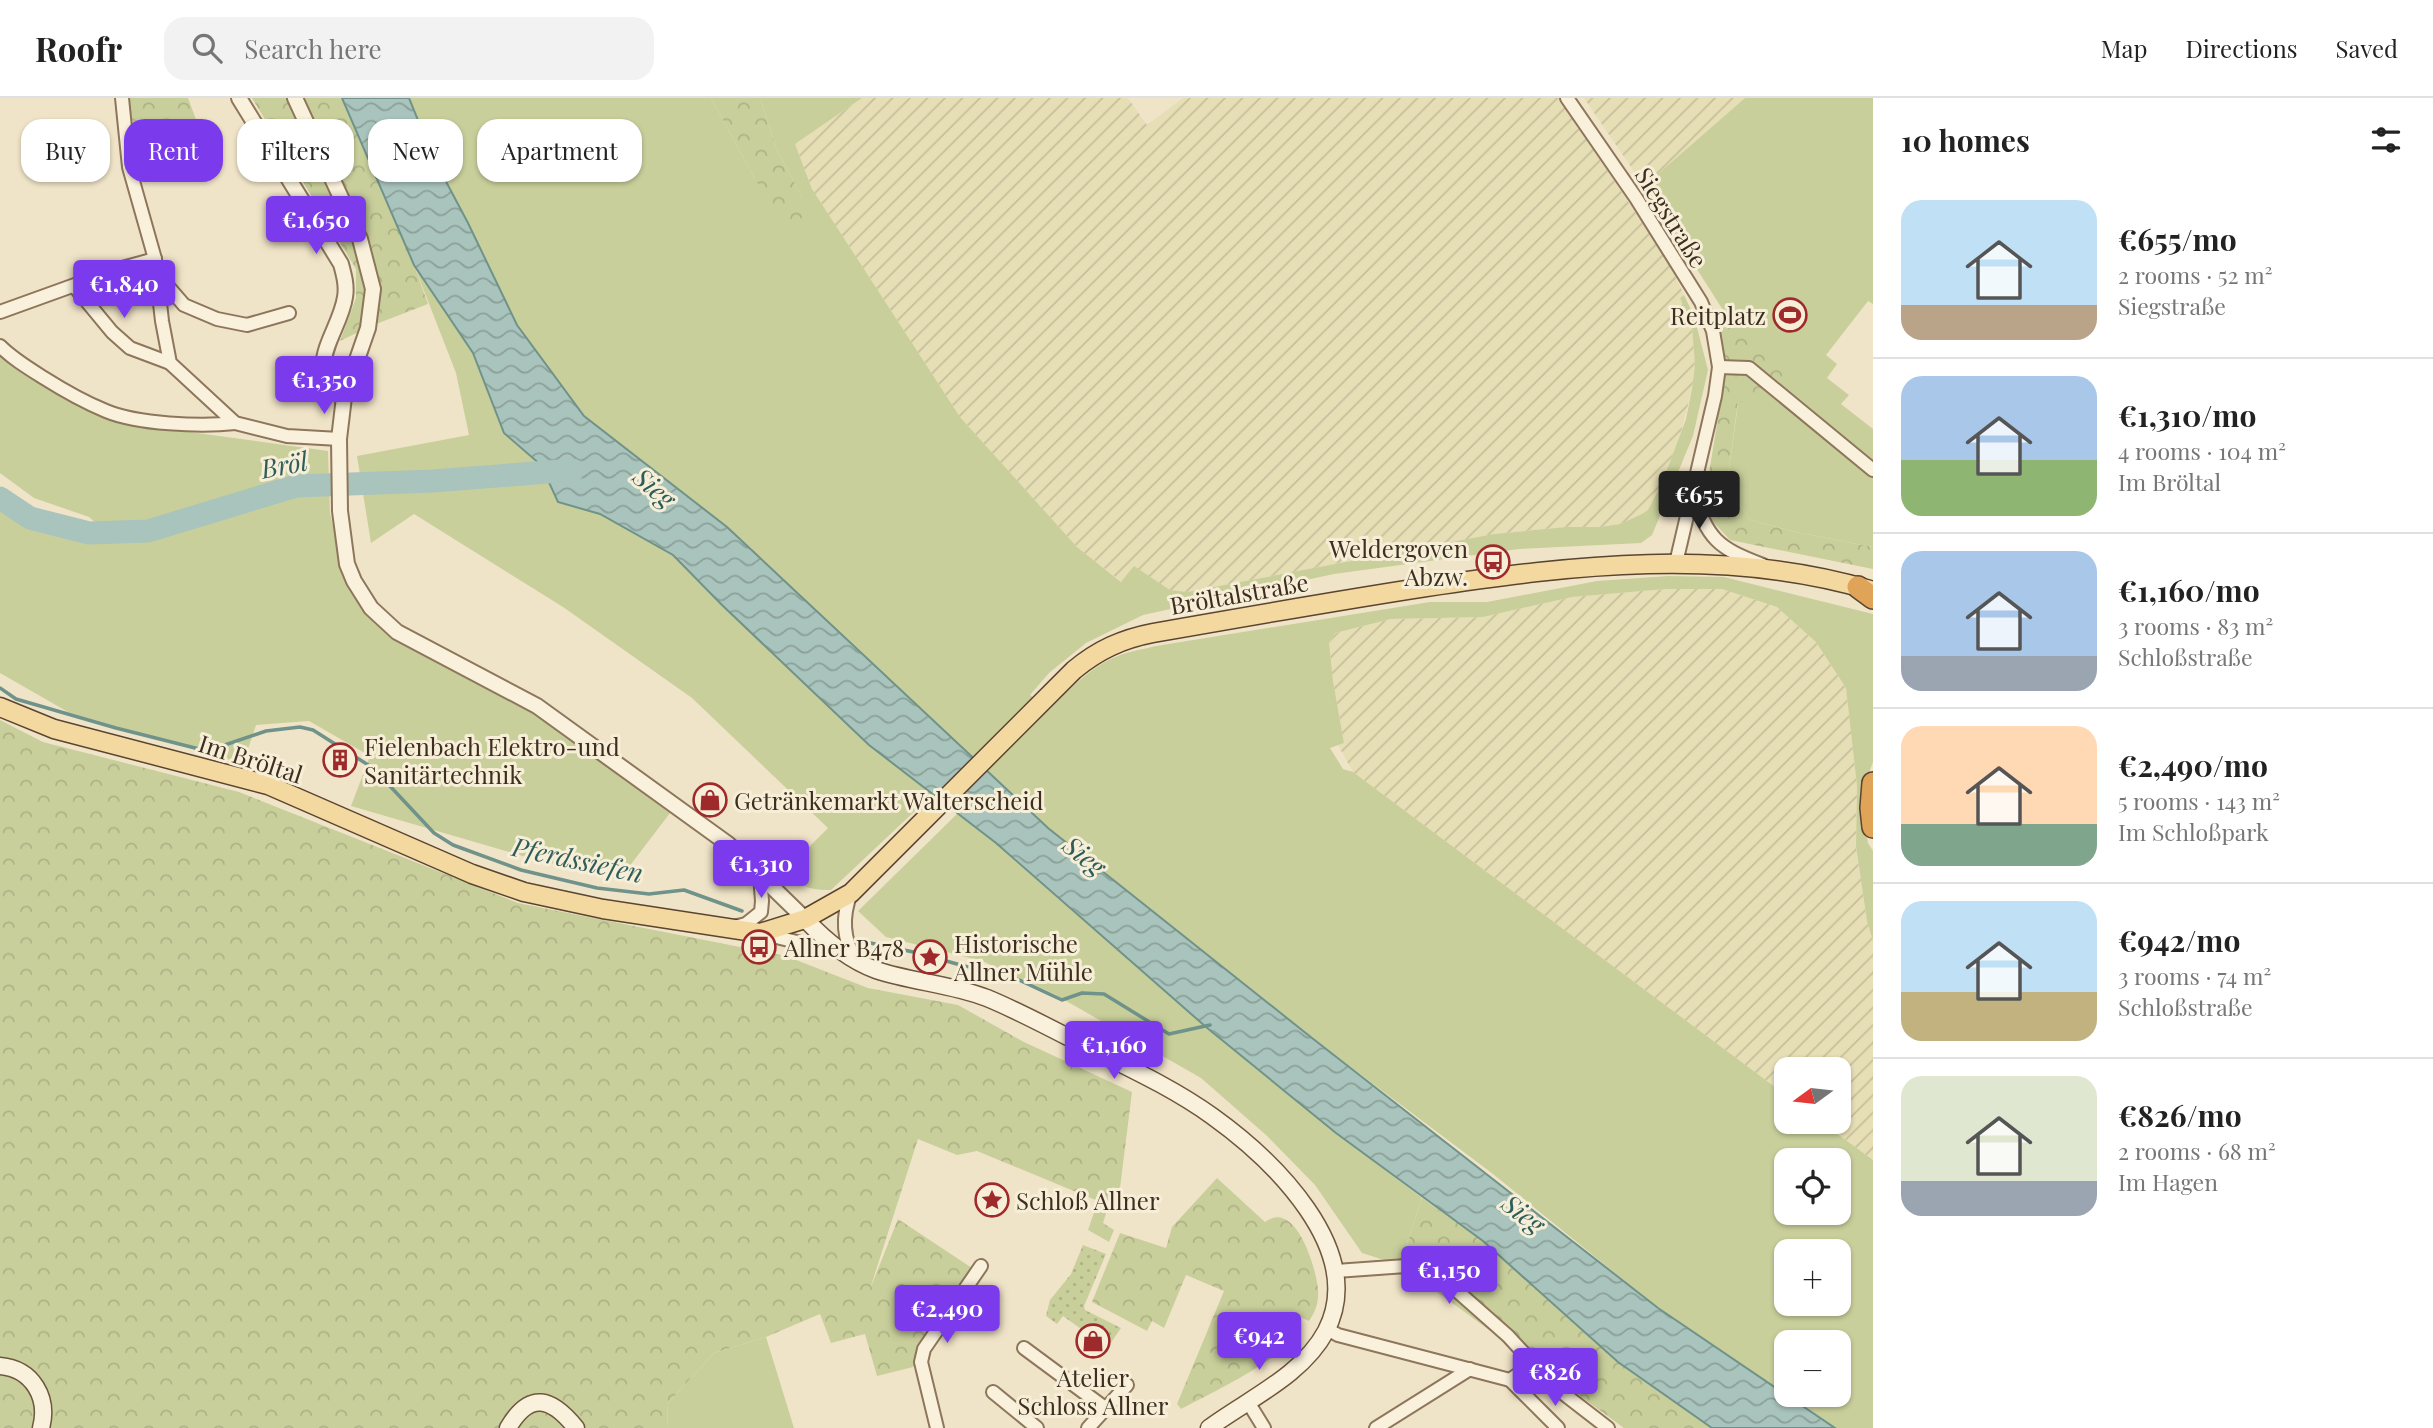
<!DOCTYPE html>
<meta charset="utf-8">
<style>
body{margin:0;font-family:"Playfair Display",serif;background:#f2f2f2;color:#222;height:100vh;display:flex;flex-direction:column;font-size:26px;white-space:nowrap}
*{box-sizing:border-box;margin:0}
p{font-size:23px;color:#767676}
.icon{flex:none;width:38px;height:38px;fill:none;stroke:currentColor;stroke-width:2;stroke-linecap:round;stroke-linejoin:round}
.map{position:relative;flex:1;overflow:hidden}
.details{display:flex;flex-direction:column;background:#fff;width:560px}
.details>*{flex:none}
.banner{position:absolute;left:21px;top:21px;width:665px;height:63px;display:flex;gap:14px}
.needle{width:46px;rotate:255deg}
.controls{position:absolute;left:1774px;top:959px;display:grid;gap:14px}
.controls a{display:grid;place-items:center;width:77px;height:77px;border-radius:14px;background:#fff;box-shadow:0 2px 5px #0004;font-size:35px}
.price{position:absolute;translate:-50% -60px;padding:0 16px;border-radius:7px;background:#7c3aed;color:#fff;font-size:23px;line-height:46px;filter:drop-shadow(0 2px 4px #0008)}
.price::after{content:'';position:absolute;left:50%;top:42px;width:21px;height:16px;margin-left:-10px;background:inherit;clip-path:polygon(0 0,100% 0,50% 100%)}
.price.active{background:#222;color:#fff}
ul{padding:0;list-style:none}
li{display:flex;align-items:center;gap:21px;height:175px;padding:0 28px}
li+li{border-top:2px solid #e0e0e0}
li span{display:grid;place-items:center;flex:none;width:196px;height:140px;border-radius:21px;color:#555}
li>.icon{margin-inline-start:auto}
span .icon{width:84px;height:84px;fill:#fffc;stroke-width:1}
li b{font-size:30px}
h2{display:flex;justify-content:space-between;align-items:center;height:84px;padding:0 28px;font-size:30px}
.pill{padding:0 24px;border-radius:21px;background:#fff;box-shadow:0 2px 5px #0004;font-size:24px;line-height:63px}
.pill.active{background:#7c3aed;color:#fff}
header{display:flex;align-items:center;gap:42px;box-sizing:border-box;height:98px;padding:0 35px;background:#fff;border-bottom:2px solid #e0e0e0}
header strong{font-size:33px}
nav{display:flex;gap:38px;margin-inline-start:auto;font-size:24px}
.search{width:490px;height:63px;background:#f2f2f2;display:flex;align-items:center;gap:18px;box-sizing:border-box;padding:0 24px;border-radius:21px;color:#767676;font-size:26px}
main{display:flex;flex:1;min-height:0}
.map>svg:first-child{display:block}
.farmland{fill:url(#farmland-furrows)}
.grass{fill:#c9cf9b;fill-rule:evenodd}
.forest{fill:url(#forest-crowns)}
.garden{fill:url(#garden-dots)}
.water{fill:url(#water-waves);stroke:#6f938a;stroke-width:2}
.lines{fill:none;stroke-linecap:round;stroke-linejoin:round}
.stream{stroke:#6f938a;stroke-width:3.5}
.river{stroke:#a9c4bc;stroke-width:23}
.minor-casing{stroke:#8d765c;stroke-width:16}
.tertiary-casing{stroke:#8d765c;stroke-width:18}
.secondary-casing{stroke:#6f573f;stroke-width:19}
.primary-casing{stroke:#5b4430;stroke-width:21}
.motorway-casing{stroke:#5b4430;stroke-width:24}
.minor{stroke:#faf1dc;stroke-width:12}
.tertiary{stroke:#faf1dc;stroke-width:14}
.secondary{stroke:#faf1dc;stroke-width:16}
.primary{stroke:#f3d9a0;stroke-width:18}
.motorway{stroke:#e0a458;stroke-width:21}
.labels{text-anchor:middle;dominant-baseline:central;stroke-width:6;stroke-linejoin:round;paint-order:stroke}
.street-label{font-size:24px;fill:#3d2e20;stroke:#f7eed8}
.poi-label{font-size:24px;fill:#3d2e20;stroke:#f7eed8;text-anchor:start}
.water-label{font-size:26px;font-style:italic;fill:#2f5d5a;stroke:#f7eed8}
</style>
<header>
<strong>Roofr</strong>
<div class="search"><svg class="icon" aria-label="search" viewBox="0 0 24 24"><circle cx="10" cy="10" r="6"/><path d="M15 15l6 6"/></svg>Search here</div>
<nav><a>Map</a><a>Directions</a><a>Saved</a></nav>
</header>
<main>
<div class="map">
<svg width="1873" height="1330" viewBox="0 0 1873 1330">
<defs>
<pattern id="farmland-furrows" width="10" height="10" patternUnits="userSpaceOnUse" patternTransform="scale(1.75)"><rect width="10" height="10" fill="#e6deb5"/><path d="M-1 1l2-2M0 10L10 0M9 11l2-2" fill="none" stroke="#c6bf9b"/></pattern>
<pattern id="forest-crowns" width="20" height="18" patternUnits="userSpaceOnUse" patternTransform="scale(1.75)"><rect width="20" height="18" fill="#c9cf9b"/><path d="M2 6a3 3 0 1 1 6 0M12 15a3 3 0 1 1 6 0" fill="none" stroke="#aeb285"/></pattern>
<pattern id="garden-dots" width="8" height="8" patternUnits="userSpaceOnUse" patternTransform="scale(1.75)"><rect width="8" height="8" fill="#c9cf9b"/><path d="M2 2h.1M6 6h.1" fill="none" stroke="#aeb285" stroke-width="1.8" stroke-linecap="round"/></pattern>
<pattern id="water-waves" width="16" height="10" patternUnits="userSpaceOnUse" patternTransform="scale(1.75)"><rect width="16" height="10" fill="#a9c4bc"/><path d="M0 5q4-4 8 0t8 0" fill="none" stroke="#8ba098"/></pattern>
</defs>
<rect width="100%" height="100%" fill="#f0e4c8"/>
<g class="farmland">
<polygon points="862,0 1128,0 1147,27 1183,0 1559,0 1669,165 1684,197 1680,200 1692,228 1695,267 1692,291 1679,342 1657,395 1648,412 1642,416 1620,426 1600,429 1566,429 1494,436 1187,494 1170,492 1134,469 1122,484 1077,449 960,319 812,91 795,46"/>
<polygon points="1584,0 1745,0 1644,88"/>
<polygon points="1666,491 1722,491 1777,509 1816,544 1846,590 1857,688 1856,748 1867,823 1873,843 1873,1062 1821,1024 1839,1024 1839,971 1787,971 1787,998 1353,674 1338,647 1344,645 1333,583 1329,545 1335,535 1391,521 1483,519 1572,499"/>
</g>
<g class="grass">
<path d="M409,0H711L755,81L802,99L777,52L760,0H862L795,46L812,91L960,319L1077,449L1121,484L1134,468L1170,492L1187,494L1494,436L1566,429H1600L1620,426L1642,416L1648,412L1657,395L1670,364L1686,321L1692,291L1695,267L1692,229L1680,200L1684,197L1694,218L1708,272L1693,338L1652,437L1641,445L1519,451L1334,476L1143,517L1086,545L1049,575L1030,597L1049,612C1069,592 1091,568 1118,558C1130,553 1144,551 1156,548L1430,504H1487L1597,483L1668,478L1724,479L1873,516V664L1864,688L1863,717L1868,745L1873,753V843L1867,823L1856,748L1857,688L1846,590L1816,544L1777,509L1722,491H1666L1572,499L1483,519L1391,521L1335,535L1329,545L1333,583L1344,645L1330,650L1343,671L1353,674L1787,998V1024H1821L1873,1062V1330H1835L1658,1210L1493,1076L1312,940L1048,730L727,429L584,318L517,227L468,125L433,59ZM1787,1062H1839V1115H1787ZM1787,1153H1839V1206H1787ZM1787,1244H1839V1297H1787Z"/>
<polygon points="1745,0 1873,0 1873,206 1868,203 1826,257 1837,266 1827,280 1849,297 1841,306 1873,331 1873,449 1796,434 1750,422 1727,385 1747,242 1735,231 1644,88"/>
<path d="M414,167L473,255L504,335L541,367L558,404L600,416L673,457L722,507L869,647L933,696L831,792C811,793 799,787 782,776L828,730L692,600L563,509L414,416L371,445L357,358L469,337L456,275Z"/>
<polygon points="0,252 9,261 146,328 328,353 330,415 344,474 394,538 547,622 670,715 619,782 526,759 351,708 370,658 309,623 256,627 243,666 68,614 0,575 0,405 27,426 88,441 116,443 89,419 34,400 0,375"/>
<path d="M958,715C1043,781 1122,857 1204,927C1275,988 1348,1044 1422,1100L1400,1167L1362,1155L1315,1087L1266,1037L1201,980L1054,896L982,863L886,839L858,813Z"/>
<polygon points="766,1239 794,1330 667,1330 668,1305 714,1255"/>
</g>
<g class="forest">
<polygon points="118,0 188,0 211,62 147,83"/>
<polygon points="252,0 342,0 414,167 428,206 371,228 340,243 356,200 356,171"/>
<polygon points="711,0 760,0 777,52 802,99 802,120 784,129 755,81"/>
<path d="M1726,223L1780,267C1787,274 1790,279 1787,289L1780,290L1759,276L1761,291L1757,302L1738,304L1727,385L1750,422L1796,434L1873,449V471L1730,442L1708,418L1706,393L1725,278L1718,227Z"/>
<polygon points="0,622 43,644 239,694 518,805 786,858 868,890 958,907 1024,944 1132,994 1119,1098 1110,1103 1103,1125 1114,1132 1109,1144 1088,1132 1098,1103 977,1053 957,1057 918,1041 870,1191 898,1121 972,1170 913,1269 877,1278 865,1236 831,1245 820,1216 766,1239 714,1255 668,1305 667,1330 0,1330"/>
<path d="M1217,1080L1265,1124C1296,1101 1316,1170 1318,1191C1319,1203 1316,1213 1309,1223L1298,1218L1287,1236L1296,1241C1261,1271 1222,1290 1181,1311L1177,1306L1224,1193L1186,1177L1164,1230L1152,1223L1147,1233L1092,1204L1120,1135L1166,1150L1172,1129Z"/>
<polygon points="1422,1100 1483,1143 1618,1264 1712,1330 1624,1330 1400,1167"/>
</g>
<polygon class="garden" points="1083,1147 1106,1156 1084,1208 1085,1212 1121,1230 1110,1246 1085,1227 1081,1231 1063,1218 1057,1226 1046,1218 1050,1202 1071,1176"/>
<polygon class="water" points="342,0 409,0 433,59 468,125 517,227 584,318 727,429 1048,730 1312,940 1658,1210 1835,1330 1712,1330 1618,1264 1483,1143 1336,1035 1206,929 996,745 869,647 722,507 673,457 600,416 558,404 541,367 504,335 473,255 414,167"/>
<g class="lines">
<g class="stream">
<polyline points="0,590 16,601 116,630 207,653 266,633 300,629 313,632 373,670 434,735 453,747 521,772 597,790 649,796 684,792 742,813"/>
<polyline points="861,843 918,855 964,868 1002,874 1062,902 1082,895 1104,896 1169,936 1210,927"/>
</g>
<polyline class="river" points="0,400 30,420 89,435 148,433 296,388 433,383 573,372"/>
<defs>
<g id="minor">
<polyline points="122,0 129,69 155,161 162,223 170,265 235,325 287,338 339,341"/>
<polyline points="1567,0 1636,100 1701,204 1713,233 1719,269 1715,298 1676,465"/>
<polyline points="158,177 184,207 217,221 247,227 289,215"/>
<polyline points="74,188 112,234 130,250 170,265"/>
<polyline points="0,214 122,170 155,161"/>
<path d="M0,248C13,261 28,270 44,280C63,292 84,304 106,313C137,326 201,329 235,325"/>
<polyline points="1719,269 1749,270 1873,372"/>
<path d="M1692,394C1709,442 1716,449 1763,467"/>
<path d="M851,795C842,818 842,840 856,862"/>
<polyline points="733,829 746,826 761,814 762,803 760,777"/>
<polyline points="764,836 838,854"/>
<polyline points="1336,1173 1420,1167 1439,1177 1508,1238 1555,1289 1608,1330"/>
<polyline points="1327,1231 1338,1237 1510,1282 1524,1272 1530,1260"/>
<polyline points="1024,1250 1105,1310"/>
<polyline points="1510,1282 1558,1330"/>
<polyline points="993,1294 1037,1330"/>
<polyline points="1248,1304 1264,1330"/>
<polyline points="937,1330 921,1264 924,1251 981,1168"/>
<polyline points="1088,1330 1127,1287"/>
<polyline points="1376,1330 1470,1271"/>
</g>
<g id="tertiary">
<path d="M239,0L341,166C344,177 347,188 345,199C340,235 300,271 344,299"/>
<polyline points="295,0 360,141 373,191 368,230 344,299 339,341 340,413 347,466 354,483 371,510 397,534 537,608 728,746 805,821"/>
</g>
<g id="secondary">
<path d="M805,821C825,842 848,862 876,872C912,884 951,886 987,900C1021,914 1054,932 1087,949C1129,970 1173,990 1212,1018C1272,1061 1368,1152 1326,1233C1302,1278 1248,1301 1209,1330"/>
<path d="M0,1268C33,1271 49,1300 41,1330"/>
<path d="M508,1330C530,1292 552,1300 576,1330"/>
</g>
<path id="primary" d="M0,609L54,631L268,687L472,776L524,794L603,811L760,835L805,821L851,795L1074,572C1098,552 1122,541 1153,535C1244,519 1335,503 1426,489C1572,467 1725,449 1870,492"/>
<g id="motorway">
<polyline points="1858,489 1873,500"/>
<polyline points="1873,685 1871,710 1873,729"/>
</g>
</defs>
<use href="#minor" class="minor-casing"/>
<use href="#tertiary" class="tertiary-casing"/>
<use href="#secondary" class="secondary-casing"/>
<use href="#primary" class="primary-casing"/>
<use href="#motorway" class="motorway-casing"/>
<use href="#minor" class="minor"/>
<use href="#tertiary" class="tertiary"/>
<use href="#secondary" class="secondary"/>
<use href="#primary" class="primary"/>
<use href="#motorway" class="motorway"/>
</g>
<defs>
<symbol id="stadium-ring" viewBox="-11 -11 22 22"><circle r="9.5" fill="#f7eed8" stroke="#9e2a2b" stroke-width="1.5"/><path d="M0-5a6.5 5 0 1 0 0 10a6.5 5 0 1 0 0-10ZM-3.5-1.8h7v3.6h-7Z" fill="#9e2a2b"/></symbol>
<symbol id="bus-ring" viewBox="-11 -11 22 22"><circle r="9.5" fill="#f7eed8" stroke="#9e2a2b" stroke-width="1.5"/><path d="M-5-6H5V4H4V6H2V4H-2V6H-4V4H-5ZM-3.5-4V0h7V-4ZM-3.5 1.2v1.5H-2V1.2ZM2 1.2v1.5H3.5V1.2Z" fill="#9e2a2b"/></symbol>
<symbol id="building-ring" viewBox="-11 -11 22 22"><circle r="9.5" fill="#f7eed8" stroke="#9e2a2b" stroke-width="1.5"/><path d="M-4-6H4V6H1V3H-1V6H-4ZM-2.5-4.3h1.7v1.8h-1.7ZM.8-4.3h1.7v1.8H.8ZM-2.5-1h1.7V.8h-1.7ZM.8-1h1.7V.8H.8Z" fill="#9e2a2b"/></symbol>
<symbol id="shop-ring" viewBox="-11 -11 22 22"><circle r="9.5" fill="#f7eed8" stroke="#9e2a2b" stroke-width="1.5"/><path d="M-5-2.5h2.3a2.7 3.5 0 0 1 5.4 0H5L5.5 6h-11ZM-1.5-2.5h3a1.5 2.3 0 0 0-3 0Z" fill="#9e2a2b"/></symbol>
<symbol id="sight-ring" viewBox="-11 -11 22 22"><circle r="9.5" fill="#f7eed8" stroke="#9e2a2b" stroke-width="1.5"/><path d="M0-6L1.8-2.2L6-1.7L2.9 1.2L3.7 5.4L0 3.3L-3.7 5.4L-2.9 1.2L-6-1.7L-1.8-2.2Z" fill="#9e2a2b"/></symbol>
</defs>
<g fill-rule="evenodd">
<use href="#stadium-ring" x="1771" y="198" width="38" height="38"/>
<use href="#bus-ring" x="1474" y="445" width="38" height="38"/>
<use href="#building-ring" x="321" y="643" width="38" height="38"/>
<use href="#shop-ring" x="691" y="683" width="38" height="38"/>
<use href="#bus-ring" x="740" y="830" width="38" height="38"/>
<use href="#sight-ring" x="911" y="840" width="38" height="38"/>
<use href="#sight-ring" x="973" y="1083" width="38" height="38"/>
<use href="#shop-ring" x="1074" y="1224" width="38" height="38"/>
</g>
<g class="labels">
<g class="street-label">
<text transform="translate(1672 119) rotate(58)">Siegstraße</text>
<text transform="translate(1239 495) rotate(-10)">Bröltalstraße</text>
<text transform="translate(251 660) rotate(18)">Im Bröltal</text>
</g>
<g class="poi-label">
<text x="1766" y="217" text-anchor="end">Reitplatz</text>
<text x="1468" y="450" text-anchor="end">Weldergoven<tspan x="1468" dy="28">Abzw.</tspan></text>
<text x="364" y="648">Fielenbach Elektro-und<tspan x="364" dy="28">Sanitärtechnik</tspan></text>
<text x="734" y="702">Getränkemarkt Walterscheid</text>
<text x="954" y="845">Historische<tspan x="954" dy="28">Allner Mühle</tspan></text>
<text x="784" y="849">Allner B478</text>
<text x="1016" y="1102">Schloß Allner</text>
<text x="1093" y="1279" text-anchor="middle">Atelier<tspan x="1093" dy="28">Schloss Allner</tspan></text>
</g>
<g class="water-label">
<text transform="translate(284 366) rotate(-11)">Bröl</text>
<text transform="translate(655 389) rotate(41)">Sieg</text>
<text transform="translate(1085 757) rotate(39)">Sieg</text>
<text transform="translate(578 761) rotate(12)">Pferdssiefen</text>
<text transform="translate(1524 1115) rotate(38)">Sieg</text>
</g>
</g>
</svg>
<div class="controls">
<a><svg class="needle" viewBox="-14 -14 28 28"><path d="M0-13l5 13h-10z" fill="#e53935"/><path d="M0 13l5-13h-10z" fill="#767676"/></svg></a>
<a><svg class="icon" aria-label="locate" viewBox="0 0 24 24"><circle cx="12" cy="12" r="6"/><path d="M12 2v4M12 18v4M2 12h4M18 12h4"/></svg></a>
<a>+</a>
<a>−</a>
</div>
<b class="price" style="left:316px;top:158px">€1,650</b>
<b class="price" style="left:124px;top:222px">€1,840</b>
<b class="price" style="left:324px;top:318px">€1,350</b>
<b class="price active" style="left:1699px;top:433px">€655</b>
<b class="price" style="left:761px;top:802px">€1,310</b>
<b class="price" style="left:1114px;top:983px">€1,160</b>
<b class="price" style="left:1449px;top:1208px">€1,150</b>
<b class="price" style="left:947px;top:1247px">€2,490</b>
<b class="price" style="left:1259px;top:1274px">€942</b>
<b class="price" style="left:1555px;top:1310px">€826</b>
<div class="banner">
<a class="pill">Buy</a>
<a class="pill active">Rent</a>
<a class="pill">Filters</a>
<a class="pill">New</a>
<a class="pill">Apartment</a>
</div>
</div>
<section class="details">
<h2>10 homes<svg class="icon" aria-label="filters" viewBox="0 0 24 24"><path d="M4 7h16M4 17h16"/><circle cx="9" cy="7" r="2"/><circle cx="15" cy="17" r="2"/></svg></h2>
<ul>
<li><span style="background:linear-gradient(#bfe0f5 75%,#b9a48a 0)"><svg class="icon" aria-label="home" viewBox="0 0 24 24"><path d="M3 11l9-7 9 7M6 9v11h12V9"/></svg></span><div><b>€655/mo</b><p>2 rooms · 52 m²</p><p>Siegstraße</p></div></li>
<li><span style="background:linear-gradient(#a9c7e8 60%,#8fb573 0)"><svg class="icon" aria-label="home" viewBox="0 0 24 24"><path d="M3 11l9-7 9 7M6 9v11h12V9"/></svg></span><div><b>€1,310/mo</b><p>4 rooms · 104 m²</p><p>Im Bröltal</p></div></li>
<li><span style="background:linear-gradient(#a9c7e8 75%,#9aa5b1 0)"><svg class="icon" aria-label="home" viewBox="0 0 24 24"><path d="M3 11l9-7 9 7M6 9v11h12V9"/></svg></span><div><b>€1,160/mo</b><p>3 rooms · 83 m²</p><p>Schloßstraße</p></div></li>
<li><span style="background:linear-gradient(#ffd9b3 70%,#7fa58c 0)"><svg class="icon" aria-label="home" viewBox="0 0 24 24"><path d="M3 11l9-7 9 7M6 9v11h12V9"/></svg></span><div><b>€2,490/mo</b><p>5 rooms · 143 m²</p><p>Im Schloßpark</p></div></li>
<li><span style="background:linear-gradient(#bfe0f5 65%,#c2b280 0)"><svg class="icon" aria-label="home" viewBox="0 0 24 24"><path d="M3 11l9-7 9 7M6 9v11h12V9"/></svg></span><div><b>€942/mo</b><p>3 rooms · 74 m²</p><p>Schloßstraße</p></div></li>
<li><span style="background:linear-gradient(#dfe7d0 75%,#9aa5b1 0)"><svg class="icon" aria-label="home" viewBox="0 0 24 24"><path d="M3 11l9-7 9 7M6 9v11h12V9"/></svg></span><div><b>€826/mo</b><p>2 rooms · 68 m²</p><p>Im Hagen</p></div></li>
</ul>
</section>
</main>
